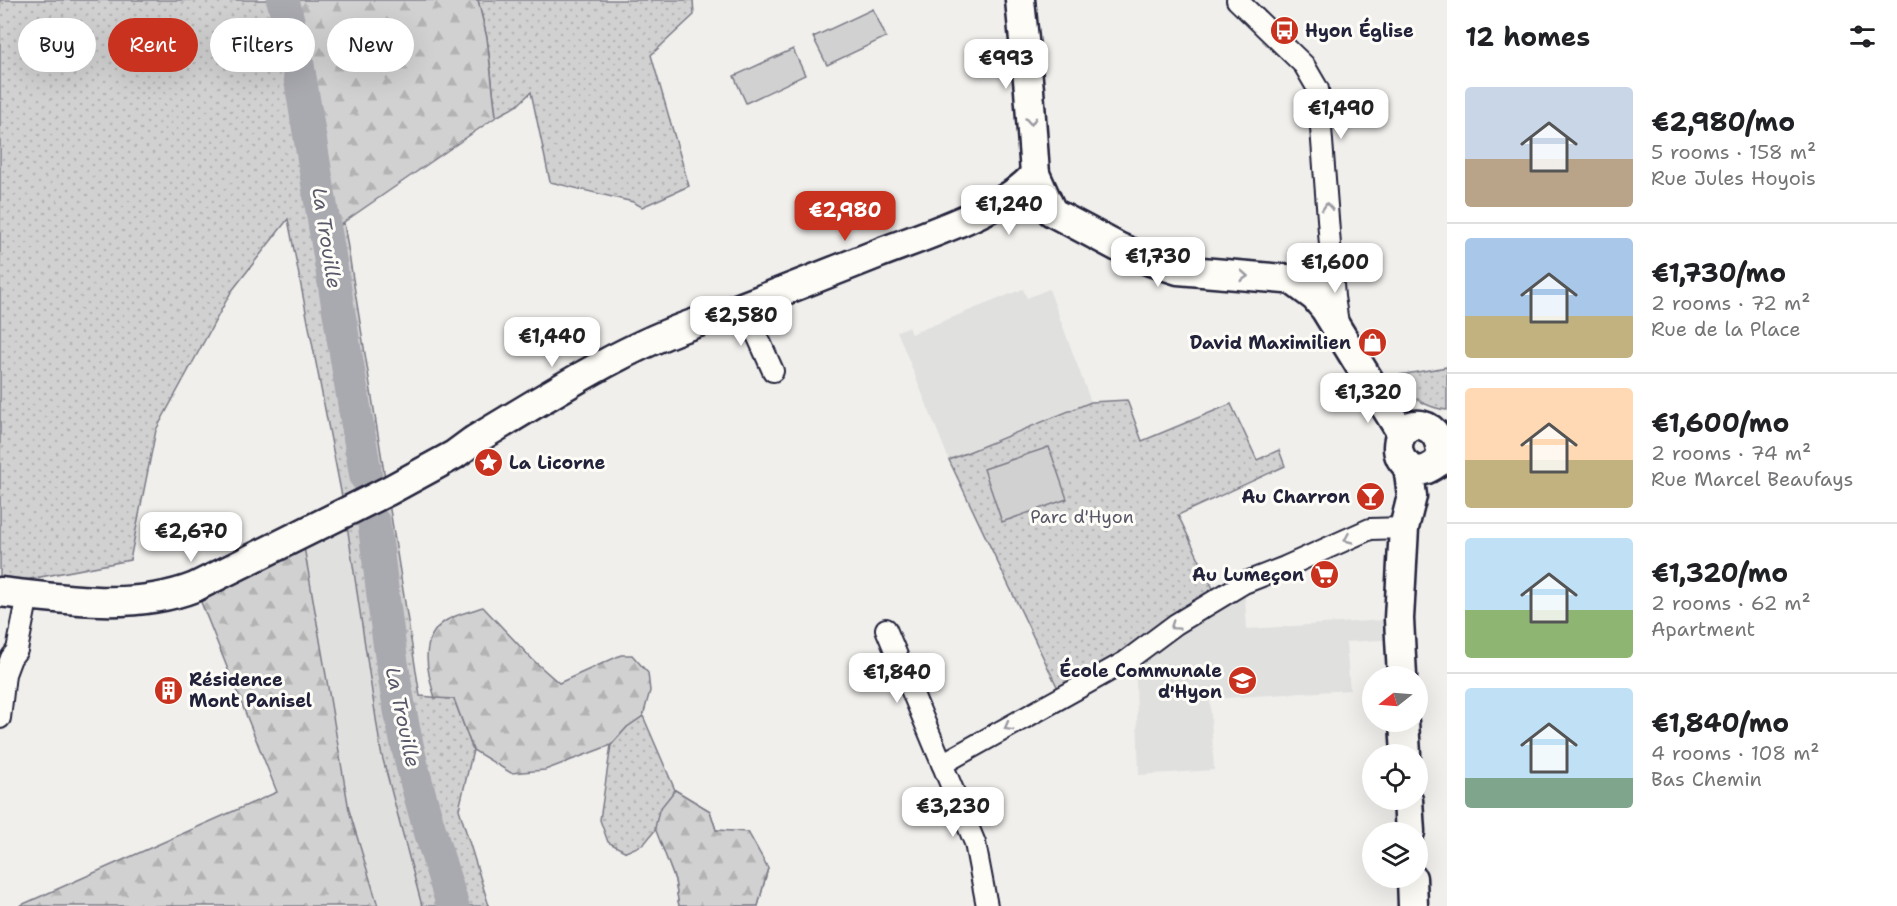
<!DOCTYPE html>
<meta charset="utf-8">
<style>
body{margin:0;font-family:"Shantell Sans",sans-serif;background:#f6f6f6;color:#202124;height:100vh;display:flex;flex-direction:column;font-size:22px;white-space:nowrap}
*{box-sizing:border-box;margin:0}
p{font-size:20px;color:#757577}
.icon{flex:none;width:33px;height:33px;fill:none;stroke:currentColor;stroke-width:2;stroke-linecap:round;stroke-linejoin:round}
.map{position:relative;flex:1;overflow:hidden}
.side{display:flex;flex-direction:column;background:#fff;width:450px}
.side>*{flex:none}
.guide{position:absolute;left:18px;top:18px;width:570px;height:54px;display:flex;gap:12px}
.needle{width:39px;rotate:253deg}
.tools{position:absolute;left:1362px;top:666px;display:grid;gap:12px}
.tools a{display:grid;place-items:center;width:66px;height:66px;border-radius:50%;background:#fff;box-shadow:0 6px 24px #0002;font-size:30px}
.price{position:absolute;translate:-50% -51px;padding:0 14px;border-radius:12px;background:#fff;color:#222;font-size:20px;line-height:39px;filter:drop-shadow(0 2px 3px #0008)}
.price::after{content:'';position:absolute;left:50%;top:36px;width:18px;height:14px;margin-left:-9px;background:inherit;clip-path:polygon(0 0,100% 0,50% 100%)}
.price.selected{background:#c8321e;color:#fff}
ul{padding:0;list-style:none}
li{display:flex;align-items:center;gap:18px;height:150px;padding:0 18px}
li+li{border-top:2px solid #e0e0e0}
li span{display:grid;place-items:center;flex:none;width:168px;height:120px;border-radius:6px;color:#555}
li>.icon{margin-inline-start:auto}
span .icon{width:72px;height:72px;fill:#fffc;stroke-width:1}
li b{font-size:26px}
h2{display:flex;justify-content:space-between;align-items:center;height:72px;padding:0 18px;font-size:26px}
.tag{padding:0 21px;border-radius:27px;background:#fff;box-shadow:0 6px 24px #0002;font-size:21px;line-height:54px}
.tag.selected{background:#c8321e;color:#fff}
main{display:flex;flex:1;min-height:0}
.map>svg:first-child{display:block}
.built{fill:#e0e0df}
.green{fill:url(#green-dots);stroke:#7a7a86;stroke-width:1.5}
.forest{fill:url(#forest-firs);stroke:#7a7a86;stroke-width:1.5}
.pitch{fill:#d2d1d1;stroke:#7a7a86;stroke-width:1.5}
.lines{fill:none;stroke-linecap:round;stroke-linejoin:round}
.river{stroke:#a9a9b0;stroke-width:33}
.street-casing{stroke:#22223b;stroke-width:24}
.secondary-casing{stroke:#22223b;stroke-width:33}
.street{stroke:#fdfcf7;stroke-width:20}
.secondary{stroke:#fdfcf7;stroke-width:28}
.oneway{stroke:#9a9aa2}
.labels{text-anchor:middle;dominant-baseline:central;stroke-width:6;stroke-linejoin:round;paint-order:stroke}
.poi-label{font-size:18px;font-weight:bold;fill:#22223b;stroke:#fdfcf7;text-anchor:end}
.park-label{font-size:18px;fill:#575768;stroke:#fdfcf7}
.water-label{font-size:20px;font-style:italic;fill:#58586a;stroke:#fdfcf7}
</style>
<main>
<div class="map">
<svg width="1447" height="906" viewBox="0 0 1447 906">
<defs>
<pattern id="green-dots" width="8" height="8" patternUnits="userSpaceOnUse" patternTransform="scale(1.5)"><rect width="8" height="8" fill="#d2d1d1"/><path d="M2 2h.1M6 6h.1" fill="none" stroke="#b4b3b4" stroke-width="1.8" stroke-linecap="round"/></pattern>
<pattern id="forest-firs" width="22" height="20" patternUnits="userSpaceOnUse" patternTransform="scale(1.5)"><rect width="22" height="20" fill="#d2d1d1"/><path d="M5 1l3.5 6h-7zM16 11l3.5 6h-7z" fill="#b4b3b4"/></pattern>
</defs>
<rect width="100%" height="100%" fill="#f0efec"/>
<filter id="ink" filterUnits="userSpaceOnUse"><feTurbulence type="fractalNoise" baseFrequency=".0167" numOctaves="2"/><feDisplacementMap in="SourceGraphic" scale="12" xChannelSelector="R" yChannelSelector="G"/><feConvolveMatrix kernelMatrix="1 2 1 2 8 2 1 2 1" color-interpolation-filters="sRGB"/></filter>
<g filter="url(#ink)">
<g class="built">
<polygon points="1023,289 1027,298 1049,289 1091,402 949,460 897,331 908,327 911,334"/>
<polygon points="345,512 381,752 422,906 378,906 349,810 302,535"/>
<polygon points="1244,583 1247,629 1399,619 1400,639 1346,642 1350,690 1210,699 1214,770 1139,775 1135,656"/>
</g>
<g class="green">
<polygon points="0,0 283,0 296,53 325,234 344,223 420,696 454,699 473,750 459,809 489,906 422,906 381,752 345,512 288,219 231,292 156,430 130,560 30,579 28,595 0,592"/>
<polygon points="478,0 693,0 694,15 651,55 689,186 642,207 633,202 550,182 531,92 518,105 496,117 487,38"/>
<path d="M1447,367V410C1423,408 1406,392 1388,377Z"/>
<polygon points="1127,400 1142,441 1231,404 1257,460 1279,450 1285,466 1178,515 1218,599 1062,697 949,460 1091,402"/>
<polygon points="643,716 675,790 710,811 716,830 748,833 768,868 758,906 679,906 675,880 656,829 644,844 626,852 608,842 600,820 611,745 627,727"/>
</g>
<g class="forest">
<polygon points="283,0 478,0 487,38 496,117 325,235 296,53"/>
<polygon points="302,535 349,810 378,906 19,906 277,792 195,587"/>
<path d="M483,607L533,660L559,683L621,655H632L648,673L650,691L643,716L627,727L611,745L545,770L511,773L473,750L454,699L435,698C427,672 418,637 447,620C457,614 471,611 483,607Z"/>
<polygon points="675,790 710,811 716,830 748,832 768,868 758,906 679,906 675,880 655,828 659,810"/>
</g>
<g class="pitch">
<polygon points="873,9 886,37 827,65 813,37"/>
<polygon points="793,49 805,75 746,103 734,76"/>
<polygon points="1049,447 1067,499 1002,522 984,469"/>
</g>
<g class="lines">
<g class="river">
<polyline points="283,0 296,53 366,477"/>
<path d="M374,523C384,600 391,677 409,753C421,805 437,855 453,906"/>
</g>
<defs>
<g id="street">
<polyline points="1237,0 1304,65 1318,89 1334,297 1338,323"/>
<polyline points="744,306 773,371"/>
<polyline points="886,629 975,843 987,906"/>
<polyline points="0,718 5,674 11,658 17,650 28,595"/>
<polyline points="942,764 1125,662 1176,624 1244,583 1285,567 1370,529 1404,528"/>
</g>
<g id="secondary">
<polyline points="1020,0 1029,90 1035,174 1052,212 1118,247 1150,261 1178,270 1308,281 1317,279 1331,261"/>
<polyline points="1291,279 1315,297 1325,309 1402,434"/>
<path d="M1440,460C1447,420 1399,412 1398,447C1398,455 1402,462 1409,467C1425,477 1434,463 1447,457"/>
<path d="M0,592C64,599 134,611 195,587L388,491L454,455L473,441C551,395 630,341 718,316C771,296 824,275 877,254C920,237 1007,210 1035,174"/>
<polyline points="1402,676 1399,619 1402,563 1404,528 1412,496 1408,466"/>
<polyline points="1404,722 1406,754"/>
<polyline points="1408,800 1410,832"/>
<polyline points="1412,878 1413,906"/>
</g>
</defs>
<use href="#street" class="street-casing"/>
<use href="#secondary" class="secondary-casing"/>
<use href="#street" class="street"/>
<use href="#secondary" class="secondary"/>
</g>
<defs><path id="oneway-chevron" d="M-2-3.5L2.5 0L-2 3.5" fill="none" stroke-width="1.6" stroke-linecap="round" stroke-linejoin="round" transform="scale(1.5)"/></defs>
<g class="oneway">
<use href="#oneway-chevron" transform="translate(1031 121) rotate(86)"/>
<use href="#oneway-chevron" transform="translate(1327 207) rotate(-94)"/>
<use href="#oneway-chevron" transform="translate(1244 276) rotate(4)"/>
<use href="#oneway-chevron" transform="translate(1348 539) rotate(156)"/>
<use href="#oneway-chevron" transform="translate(1174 626) rotate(145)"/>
<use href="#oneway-chevron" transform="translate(1008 727) rotate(151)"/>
</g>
</g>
<defs>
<symbol id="bus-disc" viewBox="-11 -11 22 22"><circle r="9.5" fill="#c8321e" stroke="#fdfcf7"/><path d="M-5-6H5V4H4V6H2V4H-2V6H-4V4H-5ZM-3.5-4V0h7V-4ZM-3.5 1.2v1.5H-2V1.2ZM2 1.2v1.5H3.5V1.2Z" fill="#fff"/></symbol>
<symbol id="shop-disc" viewBox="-11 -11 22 22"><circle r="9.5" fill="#c8321e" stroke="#fdfcf7"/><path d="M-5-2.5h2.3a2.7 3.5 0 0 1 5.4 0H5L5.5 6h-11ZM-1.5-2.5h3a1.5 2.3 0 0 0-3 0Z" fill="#fff"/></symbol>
<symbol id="sight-disc" viewBox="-11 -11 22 22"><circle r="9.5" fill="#c8321e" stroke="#fdfcf7"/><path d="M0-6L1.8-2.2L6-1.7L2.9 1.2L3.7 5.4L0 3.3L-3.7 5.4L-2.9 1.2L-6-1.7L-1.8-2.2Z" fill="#fff"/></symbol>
<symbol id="bar-disc" viewBox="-11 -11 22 22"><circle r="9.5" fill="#c8321e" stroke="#fdfcf7"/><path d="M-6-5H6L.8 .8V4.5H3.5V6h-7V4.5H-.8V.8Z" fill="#fff"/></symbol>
<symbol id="supermarket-disc" viewBox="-11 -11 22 22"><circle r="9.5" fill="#c8321e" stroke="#fdfcf7"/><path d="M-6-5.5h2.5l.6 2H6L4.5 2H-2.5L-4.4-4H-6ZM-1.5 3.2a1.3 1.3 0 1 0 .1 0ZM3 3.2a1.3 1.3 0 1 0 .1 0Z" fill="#fff"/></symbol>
<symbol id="school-disc" viewBox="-11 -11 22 22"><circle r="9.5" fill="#c8321e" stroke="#fdfcf7"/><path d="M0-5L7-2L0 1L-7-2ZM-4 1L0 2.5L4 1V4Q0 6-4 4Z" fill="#fff"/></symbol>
<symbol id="building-disc" viewBox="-11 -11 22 22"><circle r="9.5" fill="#c8321e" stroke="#fdfcf7"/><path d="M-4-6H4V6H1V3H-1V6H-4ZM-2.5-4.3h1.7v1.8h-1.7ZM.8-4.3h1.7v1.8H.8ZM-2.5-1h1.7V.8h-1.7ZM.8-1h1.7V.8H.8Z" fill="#fff"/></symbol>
</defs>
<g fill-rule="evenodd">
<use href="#bus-disc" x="1268" y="14" width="33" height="33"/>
<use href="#shop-disc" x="1356" y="326" width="33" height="33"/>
<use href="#sight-disc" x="472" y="446" width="33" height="33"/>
<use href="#bar-disc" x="1354" y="480" width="33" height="33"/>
<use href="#supermarket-disc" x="1308" y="558" width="33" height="33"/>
<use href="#school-disc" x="1226" y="664" width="33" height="33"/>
<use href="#building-disc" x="152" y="674" width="33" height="33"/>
</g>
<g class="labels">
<g class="poi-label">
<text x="1305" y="31" text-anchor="start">Hyon Église</text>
<text x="1351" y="343">David Maximilien</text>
<text x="509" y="463" text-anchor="start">La Licorne</text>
<text x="1350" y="497">Au Charron</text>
<text x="1304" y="575">Au Lumeçon</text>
<text x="1222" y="671">École Communale<tspan x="1222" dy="21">d'Hyon</tspan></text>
<text x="189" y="680" text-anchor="start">Résidence<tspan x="189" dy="21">Mont Panisel</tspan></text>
</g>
<g class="park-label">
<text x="1082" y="517">Parc d'Hyon</text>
</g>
<g class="water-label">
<text transform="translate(327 238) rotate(81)">La Trouille</text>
<text transform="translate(403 717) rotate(78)">La Trouille</text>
</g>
</g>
</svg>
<div class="tools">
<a><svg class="needle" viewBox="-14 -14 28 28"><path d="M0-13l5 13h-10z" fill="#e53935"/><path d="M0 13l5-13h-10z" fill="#757577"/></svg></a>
<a><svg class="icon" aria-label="locate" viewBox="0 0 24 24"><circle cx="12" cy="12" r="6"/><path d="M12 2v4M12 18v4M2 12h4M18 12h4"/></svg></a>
<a><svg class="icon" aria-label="layers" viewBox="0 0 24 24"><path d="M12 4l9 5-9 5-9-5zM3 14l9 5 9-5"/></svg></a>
</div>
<b class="price" style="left:1006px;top:90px">€993</b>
<b class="price" style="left:1341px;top:140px">€1,490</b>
<b class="price" style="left:1009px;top:236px">€1,240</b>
<b class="price selected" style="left:845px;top:242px">€2,980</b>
<b class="price" style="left:1158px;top:288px">€1,730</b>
<b class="price" style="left:1335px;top:294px">€1,600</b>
<b class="price" style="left:741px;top:347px">€2,580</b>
<b class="price" style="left:552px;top:368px">€1,440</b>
<b class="price" style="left:1368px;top:424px">€1,320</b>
<b class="price" style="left:191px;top:563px">€2,670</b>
<b class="price" style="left:897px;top:704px">€1,840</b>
<b class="price" style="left:953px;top:838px">€3,230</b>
<div class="guide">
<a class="tag">Buy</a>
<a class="tag selected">Rent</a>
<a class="tag">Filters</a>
<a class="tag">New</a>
</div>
</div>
<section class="side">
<h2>12 homes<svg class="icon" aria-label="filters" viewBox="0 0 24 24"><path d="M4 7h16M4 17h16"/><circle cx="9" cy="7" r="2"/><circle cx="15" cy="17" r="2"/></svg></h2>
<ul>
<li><span style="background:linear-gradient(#c9d6e8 60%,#b9a48a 0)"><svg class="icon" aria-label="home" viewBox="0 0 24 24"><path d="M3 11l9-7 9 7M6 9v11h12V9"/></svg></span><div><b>€2,980/mo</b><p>5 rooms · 158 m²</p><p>Rue Jules Hoyois</p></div></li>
<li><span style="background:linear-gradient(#a9c7e8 65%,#c2b280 0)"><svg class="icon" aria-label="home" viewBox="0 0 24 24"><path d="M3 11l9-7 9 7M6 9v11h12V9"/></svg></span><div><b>€1,730/mo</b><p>2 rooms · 72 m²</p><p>Rue de la Place</p></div></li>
<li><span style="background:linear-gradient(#ffd9b3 60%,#c2b280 0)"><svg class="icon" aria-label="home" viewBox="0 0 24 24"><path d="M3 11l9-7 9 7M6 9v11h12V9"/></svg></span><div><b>€1,600/mo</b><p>2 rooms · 74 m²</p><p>Rue Marcel Beaufays</p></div></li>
<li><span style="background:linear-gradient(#bfe0f5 60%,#8fb573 0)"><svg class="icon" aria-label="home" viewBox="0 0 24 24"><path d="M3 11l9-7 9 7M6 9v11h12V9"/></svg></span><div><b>€1,320/mo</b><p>2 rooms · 62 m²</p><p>Apartment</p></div></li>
<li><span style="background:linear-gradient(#bfe0f5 75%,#7fa58c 0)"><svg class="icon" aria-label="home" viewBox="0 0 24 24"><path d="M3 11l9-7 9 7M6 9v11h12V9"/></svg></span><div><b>€1,840/mo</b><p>4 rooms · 108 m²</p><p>Bas Chemin</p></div></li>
</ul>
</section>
</main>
